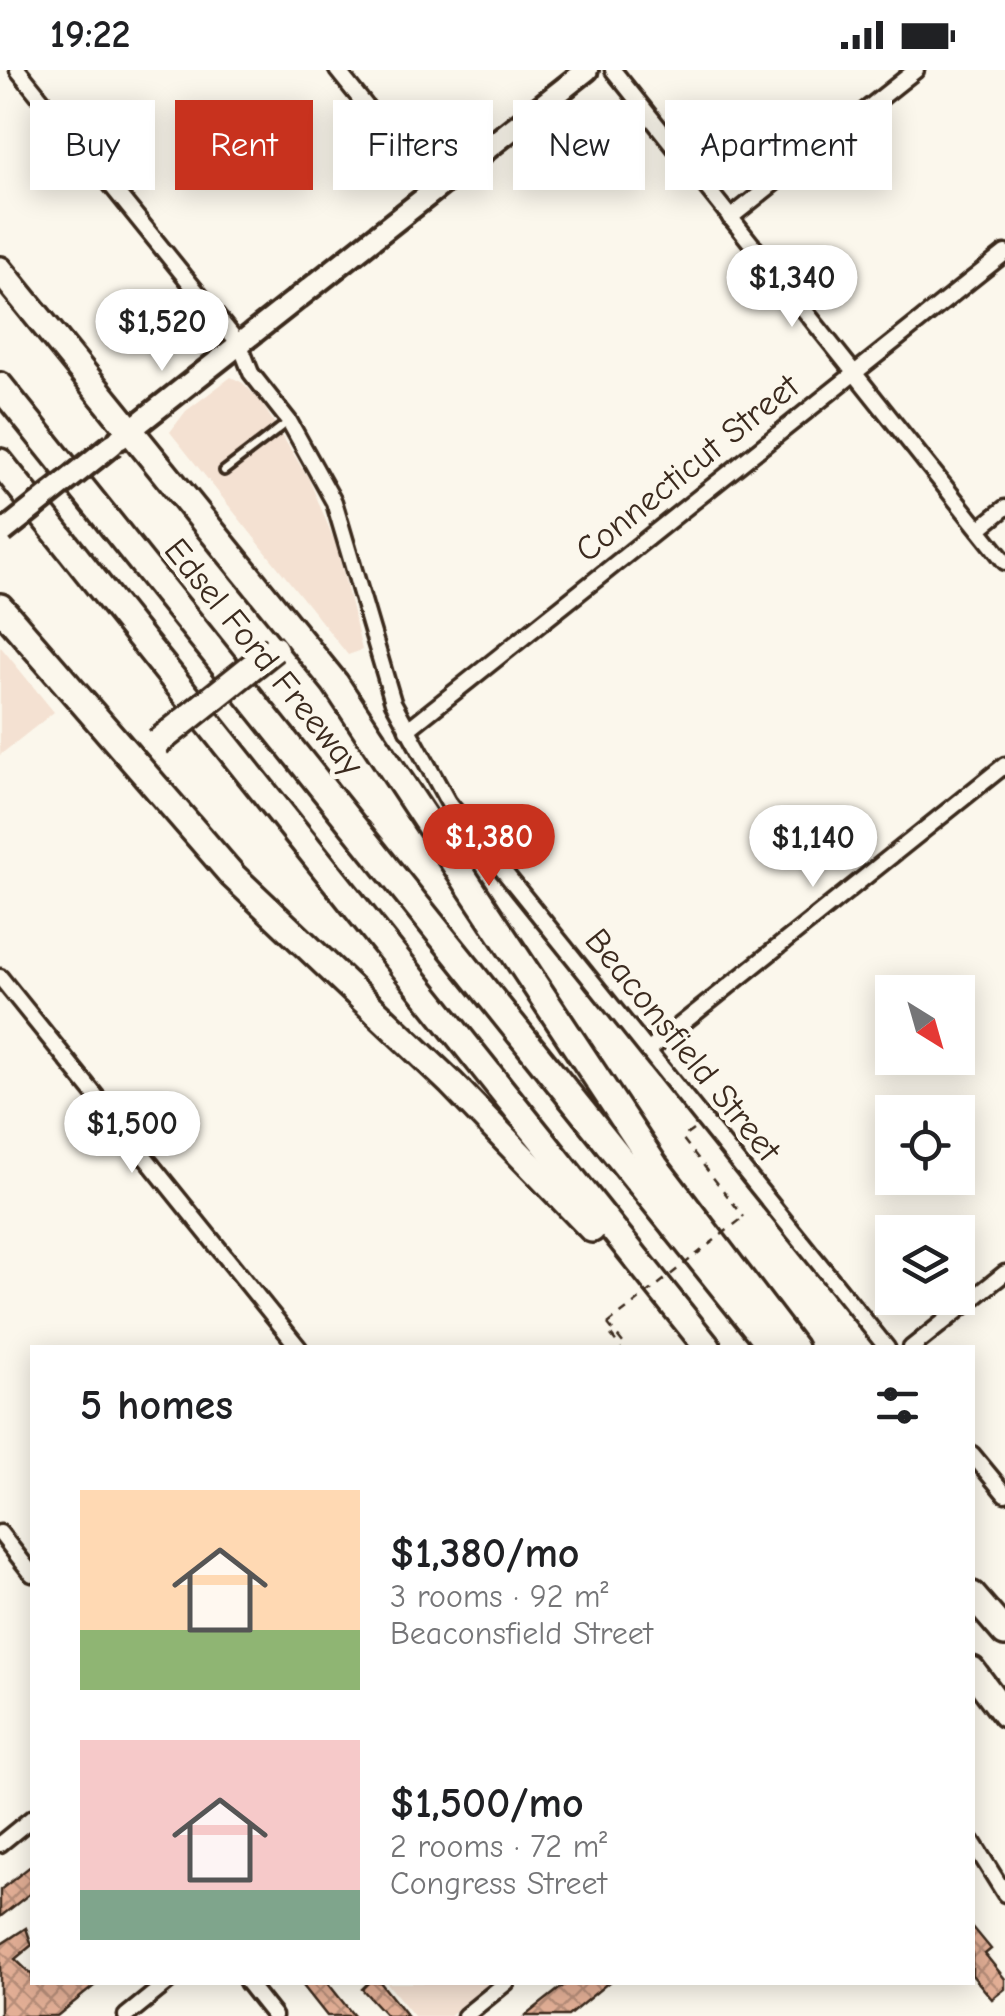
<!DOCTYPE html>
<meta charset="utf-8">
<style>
body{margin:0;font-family:"Comic Neue",sans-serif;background:#f6f6f6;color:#202124;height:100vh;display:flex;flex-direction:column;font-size:38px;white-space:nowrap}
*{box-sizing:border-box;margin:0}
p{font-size:32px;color:#757577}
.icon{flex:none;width:55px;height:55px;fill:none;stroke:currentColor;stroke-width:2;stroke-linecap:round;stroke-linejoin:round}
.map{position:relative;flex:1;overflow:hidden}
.details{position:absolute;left:30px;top:1275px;width:945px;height:640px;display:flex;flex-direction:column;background:#fff;border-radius:0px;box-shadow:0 5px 25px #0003}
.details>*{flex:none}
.hud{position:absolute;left:30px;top:30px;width:945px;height:90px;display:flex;gap:20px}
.needle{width:65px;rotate:143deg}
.controls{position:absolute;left:875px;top:905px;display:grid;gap:20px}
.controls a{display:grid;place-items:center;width:100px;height:100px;border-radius:0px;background:#fff;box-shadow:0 5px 25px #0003;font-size:50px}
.price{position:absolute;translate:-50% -85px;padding:0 22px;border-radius:35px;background:#fff;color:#222;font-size:32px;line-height:65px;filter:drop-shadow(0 2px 5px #0008)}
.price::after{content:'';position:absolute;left:50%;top:60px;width:30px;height:22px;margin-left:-15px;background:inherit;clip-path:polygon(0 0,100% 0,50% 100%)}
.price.selected{background:#c8321e;color:#fff}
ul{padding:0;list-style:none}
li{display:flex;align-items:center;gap:30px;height:250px;padding:0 50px}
li span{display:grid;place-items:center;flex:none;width:280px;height:200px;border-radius:0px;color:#555}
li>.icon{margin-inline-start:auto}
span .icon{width:120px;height:120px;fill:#fffc;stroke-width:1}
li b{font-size:42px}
h2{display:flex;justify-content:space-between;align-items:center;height:120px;padding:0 50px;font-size:42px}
.pill{padding:0 35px;border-radius:0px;background:#fff;box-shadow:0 5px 25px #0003;font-size:35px;line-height:90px}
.pill.selected{background:#c8321e;color:#fff}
.status{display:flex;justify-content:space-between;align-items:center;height:70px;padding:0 50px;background:#fff;direction:ltr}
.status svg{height:28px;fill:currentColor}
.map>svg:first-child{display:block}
.built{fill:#f4e1d2}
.building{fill:url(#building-cross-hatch);stroke:#3b2a1e;stroke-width:2.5}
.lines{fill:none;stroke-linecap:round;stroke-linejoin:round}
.lane-casing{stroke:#3b2a1e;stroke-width:14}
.street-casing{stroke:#3b2a1e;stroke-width:21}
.secondary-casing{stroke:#3b2a1e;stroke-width:28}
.highway-casing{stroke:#3b2a1e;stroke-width:32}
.path{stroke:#3b2a1e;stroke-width:2.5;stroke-dasharray:8 8;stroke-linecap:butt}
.lane{stroke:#fbf7ec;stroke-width:6}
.street{stroke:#fbf7ec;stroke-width:14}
.secondary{stroke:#fbf7ec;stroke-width:20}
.highway{stroke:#fbf7ec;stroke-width:25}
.secondary-bridge-casing{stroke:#3b2a1e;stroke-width:28;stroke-linecap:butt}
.highway-bridge-casing{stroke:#3b2a1e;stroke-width:32;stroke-linecap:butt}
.path-bridge{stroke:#3b2a1e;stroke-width:2.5;stroke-dasharray:8 8;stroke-linecap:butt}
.secondary-bridge{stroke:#fbf7ec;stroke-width:20}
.highway-bridge{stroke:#fbf7ec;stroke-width:25}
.labels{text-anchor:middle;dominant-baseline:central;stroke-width:10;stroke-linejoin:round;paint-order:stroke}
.street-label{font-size:35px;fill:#3b2a1e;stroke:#fbf7ec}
</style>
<div class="status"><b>19:22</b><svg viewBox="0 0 49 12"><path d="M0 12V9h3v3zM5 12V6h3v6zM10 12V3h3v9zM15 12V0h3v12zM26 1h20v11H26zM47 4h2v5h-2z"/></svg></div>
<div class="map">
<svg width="1005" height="1946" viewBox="0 0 1005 1946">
<defs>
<pattern id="building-cross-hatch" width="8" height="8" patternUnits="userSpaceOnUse" patternTransform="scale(2.5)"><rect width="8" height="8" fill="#e3af96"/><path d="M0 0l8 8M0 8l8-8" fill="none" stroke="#b98f7a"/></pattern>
</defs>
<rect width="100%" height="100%" fill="#fbf7ec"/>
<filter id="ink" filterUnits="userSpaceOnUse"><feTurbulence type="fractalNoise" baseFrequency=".01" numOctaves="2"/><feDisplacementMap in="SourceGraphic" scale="20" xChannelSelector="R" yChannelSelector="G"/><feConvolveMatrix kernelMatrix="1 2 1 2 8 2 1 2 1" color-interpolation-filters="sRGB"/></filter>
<g filter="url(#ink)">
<g class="built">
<polygon points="231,307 243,313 261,332 309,409 337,477 362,580 348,585 170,362 186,341"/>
<polygon points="0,576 54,642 0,685"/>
<polygon points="387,1913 491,1913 449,1946 414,1946"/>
</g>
<g class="building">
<polygon points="32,1795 32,1822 0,1847 0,1820"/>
<polygon points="972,1856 991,1879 985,1884 1005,1909 1005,1919 992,1929 972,1905"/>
<polygon points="26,1858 32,1875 15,1889 32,1905 32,1912 99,1912 57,1946 0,1946 0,1875"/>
<polygon points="300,1912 327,1912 354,1946 327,1946"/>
<polygon points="369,1912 380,1912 407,1946 387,1946 362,1919"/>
<polygon points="568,1912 609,1912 568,1946 525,1946"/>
</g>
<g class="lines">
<defs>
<polyline id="lane" points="224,401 288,352"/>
<g id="street">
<polyline points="18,0 240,275 251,303 289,351 334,432 393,632 448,732 887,1278"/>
<polyline points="337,0 434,121"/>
<polyline points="613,0 1005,492"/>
<polyline points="730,148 916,0"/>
<polyline points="979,459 1005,438"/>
<polyline points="407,660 1005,183"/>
<polyline points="0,907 299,1278"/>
<polyline points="649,980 1005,695"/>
<polyline points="911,1278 1005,1203"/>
<polyline points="972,1384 1005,1424"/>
<polyline points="0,1463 32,1504"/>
<polyline points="972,1771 1005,1824"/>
<polyline points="0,1774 32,1748"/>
<polyline points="247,1912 274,1946"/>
<polyline points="126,1946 168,1912"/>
<polyline points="465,1946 507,1912"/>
</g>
<polyline id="secondary" points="119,369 587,0"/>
<g id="highway">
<polyline points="0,200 335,613 655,1096 794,1278"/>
<polyline points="0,316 772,1278"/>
<polyline points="0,392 708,1278"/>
<polyline points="0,537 233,806 451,1013 592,1159"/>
<polyline points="972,1525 1005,1563"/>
<polyline points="972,1600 1005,1644"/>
</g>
</defs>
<use href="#lane" class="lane-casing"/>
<use href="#street" class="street-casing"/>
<use href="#secondary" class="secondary-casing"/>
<use href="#highway" class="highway-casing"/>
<g class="path">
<polyline points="693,1060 682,1068 744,1147"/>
<polyline points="608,1254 627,1278"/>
<polyline points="611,1265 621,1278"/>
</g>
<use href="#lane" class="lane"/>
<use href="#street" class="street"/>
<use href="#secondary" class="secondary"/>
<use href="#highway" class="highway"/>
<defs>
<polyline id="secondary-bridge" points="3,462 113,374"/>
<polyline id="highway-bridge" points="158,672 274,579"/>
</defs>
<use href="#secondary-bridge" class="secondary-bridge-casing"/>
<use href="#highway-bridge" class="highway-bridge-casing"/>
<polyline class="path-bridge" points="608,1254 744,1147"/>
<use href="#secondary-bridge" class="secondary-bridge"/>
<use href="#highway-bridge" class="highway-bridge"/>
</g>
</g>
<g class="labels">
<g class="street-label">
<text transform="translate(687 398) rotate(-39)">Connecticut Street</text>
<text transform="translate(264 587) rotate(51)">Edsel Ford Freeway</text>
<text transform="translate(683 975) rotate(51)">Beaconsfield Street</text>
</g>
</g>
</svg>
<div class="controls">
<a><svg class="needle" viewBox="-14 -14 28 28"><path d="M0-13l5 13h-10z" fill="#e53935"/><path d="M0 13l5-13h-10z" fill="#757577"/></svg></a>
<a><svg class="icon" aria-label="locate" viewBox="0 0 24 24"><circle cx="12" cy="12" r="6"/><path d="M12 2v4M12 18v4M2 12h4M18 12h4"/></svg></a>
<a><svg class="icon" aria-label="layers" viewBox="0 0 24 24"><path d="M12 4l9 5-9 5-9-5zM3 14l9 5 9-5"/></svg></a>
</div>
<b class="price" style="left:792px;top:260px">$1,340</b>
<b class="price" style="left:162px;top:304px">$1,520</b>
<b class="price selected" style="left:489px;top:819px">$1,380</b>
<b class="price" style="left:813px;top:820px">$1,140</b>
<b class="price" style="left:132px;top:1106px">$1,500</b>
<div class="hud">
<a class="pill">Buy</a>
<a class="pill selected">Rent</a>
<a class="pill">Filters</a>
<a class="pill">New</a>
<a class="pill">Apartment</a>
</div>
<section class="details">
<h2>5 homes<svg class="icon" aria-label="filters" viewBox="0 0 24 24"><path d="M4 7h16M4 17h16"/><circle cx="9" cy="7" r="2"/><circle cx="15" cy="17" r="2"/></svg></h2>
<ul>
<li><span style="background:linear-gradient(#ffd9b3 70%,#8fb573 0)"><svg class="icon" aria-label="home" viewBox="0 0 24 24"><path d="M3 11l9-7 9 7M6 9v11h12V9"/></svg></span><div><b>$1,380/mo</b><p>3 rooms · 92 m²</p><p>Beaconsfield Street</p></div></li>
<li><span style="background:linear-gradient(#f6c9c9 75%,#7fa58c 0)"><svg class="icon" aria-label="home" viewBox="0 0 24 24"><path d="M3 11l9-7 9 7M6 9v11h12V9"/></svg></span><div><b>$1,500/mo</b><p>2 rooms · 72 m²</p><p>Congress Street</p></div></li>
</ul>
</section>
</div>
